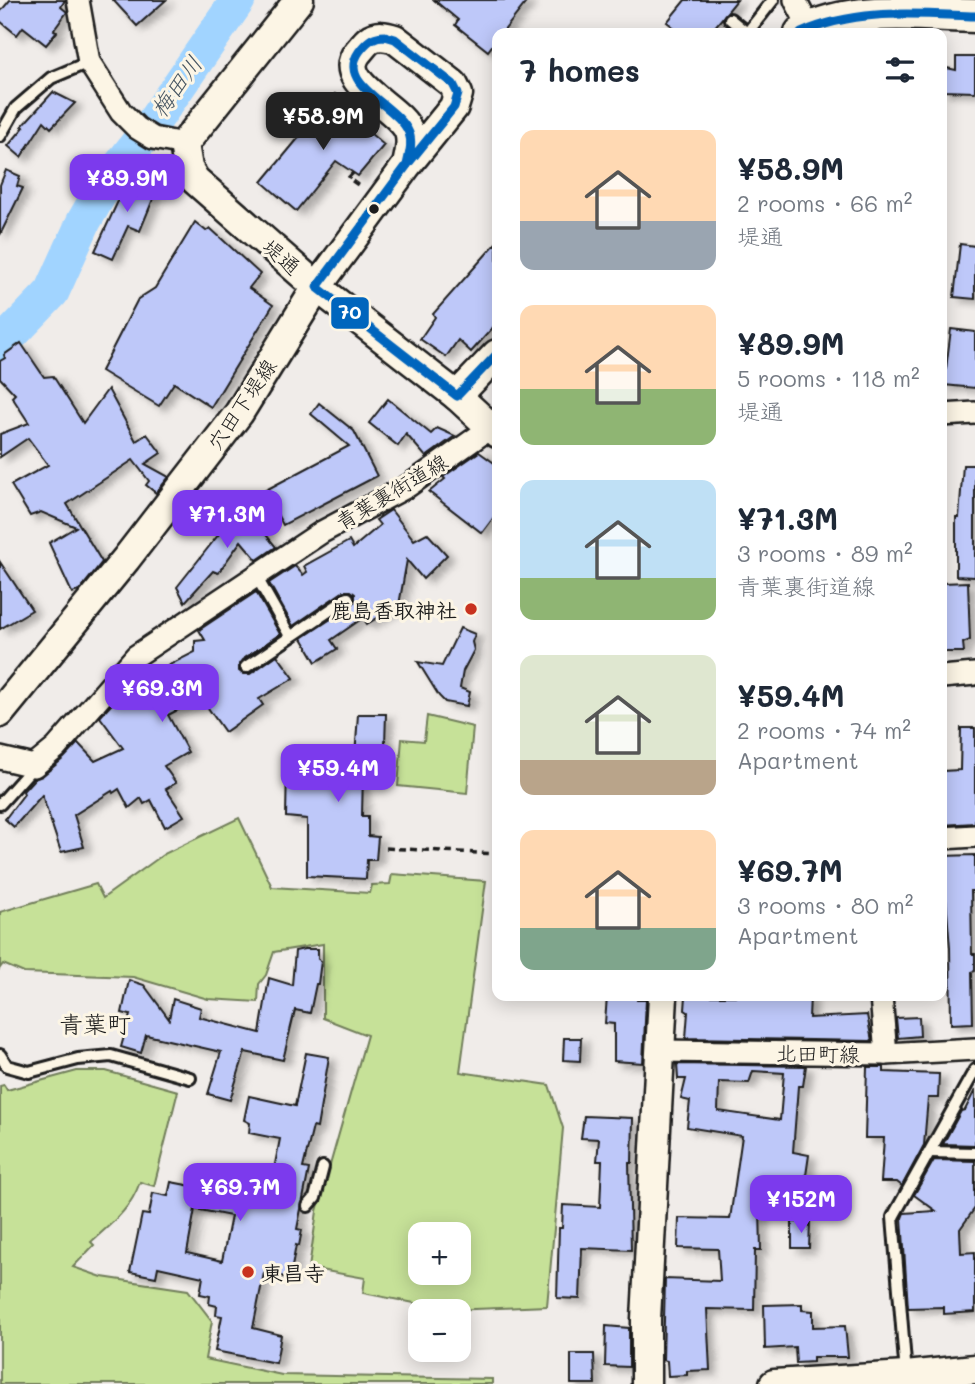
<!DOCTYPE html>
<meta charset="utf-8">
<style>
body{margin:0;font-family:Mali,"Klee One",sans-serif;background:#f2f2f3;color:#1f2937;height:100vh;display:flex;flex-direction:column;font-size:26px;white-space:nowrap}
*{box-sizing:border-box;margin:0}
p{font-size:23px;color:#747a83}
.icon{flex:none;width:38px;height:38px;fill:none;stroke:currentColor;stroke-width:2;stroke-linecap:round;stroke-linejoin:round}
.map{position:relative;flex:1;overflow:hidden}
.side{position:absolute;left:492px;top:28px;width:455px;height:973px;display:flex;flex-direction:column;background:#fff;border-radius:14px;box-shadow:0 4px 18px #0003}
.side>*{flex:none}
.controls{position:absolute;left:408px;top:1222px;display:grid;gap:14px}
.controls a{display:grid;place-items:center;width:63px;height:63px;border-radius:14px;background:#fff;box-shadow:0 4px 18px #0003;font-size:35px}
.price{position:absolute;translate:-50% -60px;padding:0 16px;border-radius:14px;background:#7c3aed;color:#fff;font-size:23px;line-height:46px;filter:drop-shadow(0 2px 4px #0008)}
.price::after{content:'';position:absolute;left:50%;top:42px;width:21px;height:16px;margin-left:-10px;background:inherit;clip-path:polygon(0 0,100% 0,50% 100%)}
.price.selected{background:#222;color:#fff}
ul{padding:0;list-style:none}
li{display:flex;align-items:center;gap:21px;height:175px;padding:0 28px}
li span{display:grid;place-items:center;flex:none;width:196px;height:140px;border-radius:14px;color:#555}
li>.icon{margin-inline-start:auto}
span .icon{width:84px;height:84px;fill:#fffc;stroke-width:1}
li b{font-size:30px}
h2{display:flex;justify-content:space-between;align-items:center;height:84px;padding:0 28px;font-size:30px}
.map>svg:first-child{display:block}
.green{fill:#c6e198;stroke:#717e5a;stroke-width:2;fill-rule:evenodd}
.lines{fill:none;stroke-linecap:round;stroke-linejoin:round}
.river{stroke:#a1d4ff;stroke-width:35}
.building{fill:#bec8f9;stroke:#1c1c1c;stroke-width:2;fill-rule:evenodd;filter:url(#shadow)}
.service-casing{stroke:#1c1c1c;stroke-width:16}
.minor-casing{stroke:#1c1c1c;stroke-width:26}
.tertiary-casing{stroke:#1c1c1c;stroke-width:33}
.secondary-casing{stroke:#1c1c1c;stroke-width:37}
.path{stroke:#1c1c1c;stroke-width:3.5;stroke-dasharray:7 5;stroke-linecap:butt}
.service{stroke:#fcf5e5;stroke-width:10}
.minor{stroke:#fcf5e5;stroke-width:21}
.tertiary{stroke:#fcf5e5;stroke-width:28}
.secondary{stroke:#fcf5e5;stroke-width:32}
.bus-1-casing{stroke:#fcf5e5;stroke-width:14}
.bus-1{stroke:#0065bd;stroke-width:9}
.bus-dot{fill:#1c1c1c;stroke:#fcf5e5;stroke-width:2.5}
.poi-dot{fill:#c8321e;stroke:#fcf5e5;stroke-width:2.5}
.labels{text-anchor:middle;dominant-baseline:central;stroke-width:6;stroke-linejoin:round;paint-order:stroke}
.street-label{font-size:21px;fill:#1c1c1c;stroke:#fcf5e5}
.poi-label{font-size:21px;font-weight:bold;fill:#1c1c1c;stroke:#fcf5e5;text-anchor:end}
.water-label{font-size:23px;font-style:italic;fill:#445360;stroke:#fcf5e5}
.quarter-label{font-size:24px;fill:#1c1c1c;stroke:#fcf5e5}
.line-badge{stroke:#fcf5e5;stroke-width:2.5}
.badge-label{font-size:19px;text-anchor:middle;font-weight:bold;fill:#fff}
</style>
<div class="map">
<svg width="975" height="1384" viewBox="0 0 975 1384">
<defs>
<filter id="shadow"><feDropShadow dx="7" dy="4.5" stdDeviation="3.5" flood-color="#0004"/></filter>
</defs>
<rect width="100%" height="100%" fill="#f0ece9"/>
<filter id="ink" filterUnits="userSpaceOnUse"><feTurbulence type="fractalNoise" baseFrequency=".0143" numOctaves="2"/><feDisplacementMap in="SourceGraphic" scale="14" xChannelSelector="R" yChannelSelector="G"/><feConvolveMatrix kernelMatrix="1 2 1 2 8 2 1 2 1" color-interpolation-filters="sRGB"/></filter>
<g filter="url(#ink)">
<g class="green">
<polygon points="427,716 473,727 467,793 398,786 402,739 424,741"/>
<path d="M239,818L272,887L370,893L372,885L390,884L392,874L486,881L460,1072L549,1085L563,1128L547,1306L450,1310L363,1293L365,1278L309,1268L317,1211L367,1035L323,1018V944L274,952L266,975L259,984L258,1002L208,999L133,977L24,973L3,964L0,968V912L96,884L103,898L164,854ZM420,1234H458V1272H420Z"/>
<path d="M77,1071H106L178,1091L154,1186L140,1182C130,1210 113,1222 91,1242L94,1245L73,1267L102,1277L188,1290L212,1321L205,1359L282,1375L492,1379V1384H0V1086L4,1085L7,1090Z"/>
</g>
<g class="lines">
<polyline class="river" points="0,346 52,292 84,221 103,188 148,130 238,0"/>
</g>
<g class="building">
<polygon points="10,0 65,0 61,7 67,12 54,30 57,32 46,45 23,27 17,35 0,21 0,12"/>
<polygon points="113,0 166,0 137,26"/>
<polygon points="434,0 528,0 502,33 497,33 497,39 488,51 455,25 458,20"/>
<polygon points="685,0 737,0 710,33 681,33 667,22"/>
<polygon points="956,57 975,57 975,92 942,91 942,67 956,70"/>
<polygon points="53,92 75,103 51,128 44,121 21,157 8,146 24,127 22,126"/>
<polygon points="335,94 369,122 364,128 384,145 358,176 336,161 296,211 262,182"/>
<polygon points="6,170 20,176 17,186 23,188 0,235 0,185"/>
<polygon points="130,175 158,187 140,231 128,226 113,259 95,251"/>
<polygon points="195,222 206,231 210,228 260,274 249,288 273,305 211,407 174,383 159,406 101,371 138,299 155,288"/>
<polygon points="497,242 497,323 471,352 458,340 446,357 420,339 435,317 433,314"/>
<polygon points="960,244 975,246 975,299 954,297"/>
<polygon points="951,329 975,332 975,388 944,385"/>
<polygon points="21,343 44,377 53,376 83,423 108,389 136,441 147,434 161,453 145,464 169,477 156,493 146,485 149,481 133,460 67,504 102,562 79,591 72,593 49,543 76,527 41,512 30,516 11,485 48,465 28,438 0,457 0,434 29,423 12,397 15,394 0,378 0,361 5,358 4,355"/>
<polygon points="388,399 431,434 437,428 455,436 426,457 406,434 398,446 369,423"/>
<polygon points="319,403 354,431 377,476 283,525 264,491 349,446 311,414"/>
<polygon points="479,452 497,465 497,513 482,533 429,492 445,479 443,477"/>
<polygon points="963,465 975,465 975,577 956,576 956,517 959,517"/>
<polygon points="242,505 276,547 257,560 241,541 218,573 213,571 185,602 177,587"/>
<polygon points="391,510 414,540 427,533 447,555 423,579 407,560 399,605 367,624 363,618 331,640 337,649 316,662 302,638 352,605 355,601 355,594 351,591 344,591 293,626 269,583 295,566 303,575 307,572 304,566 349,541 353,548 380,525 376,520"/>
<polygon points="0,562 32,610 0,629"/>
<polygon points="968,582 970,640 963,643 964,652 942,652 942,583"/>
<polygon points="256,592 280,634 242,660 239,664 239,671 243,674 250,674 277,655 294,678 259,699 263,705 225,732 201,698 168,715 188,752 164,766 176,783 166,789 184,816 165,827 151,800 144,804 141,798 129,808 119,789 113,793 112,791 74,815 84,847 61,852 42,795 14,827 5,819 24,794 23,791 34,779 42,776 64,758 78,743 95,761 123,748 100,717 128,686 195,652 195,641 205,640 199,630"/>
<polygon points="460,628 475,634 472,642 474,650 463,671 460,688 470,692 467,706 445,702 439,696 418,662 442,666"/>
<polygon points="358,714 386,714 384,774 363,774 362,816 368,816 368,836 378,837 376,860 367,860 366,879 307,876 307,819 286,817 287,766 310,766 311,754 355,757"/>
<polygon points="961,728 975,728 975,823 942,825 942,771 960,770"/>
<polygon points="975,855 975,891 971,891 972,954 975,954 975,971 972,972 973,1023 951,1024 950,948 945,887 942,887 942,856"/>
<polygon points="304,949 318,949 318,959 321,961 318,984 316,984 310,1013 295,1010 283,1060 245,1052 230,1100 208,1094 221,1052 146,1035 141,1053 121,1047 130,1015 122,1013 129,980 144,985 169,1019 173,999 201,1008 199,1017 260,1033 269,978 292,985 295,951"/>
<polygon points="607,996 637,996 637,1000 646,1000 643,1063 614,1061 614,1024 605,1023"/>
<polygon points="686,996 810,996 809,1018 867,1015 872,1041 686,1038 688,1012 685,1010"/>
<polygon points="919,1017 920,1036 898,1038 896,1018"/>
<polygon points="564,1038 581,1038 580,1061 563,1060"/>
<path d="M306,1053L329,1057L317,1128L313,1127L303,1168L309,1169L297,1229L302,1230L299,1246L296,1245L290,1278L264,1273L253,1328L281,1335L276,1363L215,1351L222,1316L216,1315L217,1306L209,1304L210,1296L200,1294L203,1277L158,1267L156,1277L130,1272L142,1214L149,1215L153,1193L168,1196L171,1182L223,1192L224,1190L268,1199L280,1139L249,1133L250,1123L244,1120L249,1096L295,1106ZM195,1209L231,1216L222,1261L187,1253Z"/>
<path d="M677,1064L806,1066L803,1086H798L793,1152L809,1155L800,1216L760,1209L761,1250H755L754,1310L707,1309L710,1370L687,1371V1375L668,1376L667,1361L663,1360L665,1279L720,1281L718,1249L678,1248L679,1218L730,1219L742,1136L687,1127L690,1101L681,1099L686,1079H678ZM753,1071L784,1073L780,1120L718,1111L719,1082L749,1083Z"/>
<polygon points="867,1067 884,1067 884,1072 939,1074 938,1098 928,1098 924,1145 902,1186 897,1182 881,1182 884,1138 865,1138"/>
<polygon points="975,1090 975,1145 943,1144 961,1111 965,1110"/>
<polygon points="584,1116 633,1118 632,1163 629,1163 631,1250 582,1248 580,1299 557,1298 559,1228 562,1228 563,1205 600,1207 602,1161 597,1161 599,1139 581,1138"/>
<polygon points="934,1160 975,1161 975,1208 960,1229 961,1253 975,1252 975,1312 944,1314 944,1307 908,1308 902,1218 904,1213 936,1211 914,1195"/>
<polygon points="792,1222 810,1222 809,1248 792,1248"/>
<polygon points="802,1304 802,1310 813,1311 813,1327 845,1326 848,1357 813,1357 813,1362 796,1363 795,1347 765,1349 764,1305"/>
<polygon points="606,1326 629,1328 629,1367 605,1366"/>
<polygon points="571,1354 594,1354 595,1384 571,1384"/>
</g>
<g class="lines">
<defs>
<g id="service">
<polyline points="730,19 747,33"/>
<polyline points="747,33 773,0"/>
<polyline points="0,136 16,108 51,78 89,62"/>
<polyline points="256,576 290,636"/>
<polyline points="246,667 348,598"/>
<polyline points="0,804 34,766"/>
<polyline points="0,1055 7,1066 29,1072 78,1059 111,1056 190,1078"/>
<polyline points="930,1152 975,1153"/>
<polyline points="308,1206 315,1198 323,1167"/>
<polyline points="906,1375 893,1217 975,1070"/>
</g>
<g id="minor">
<polyline points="78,0 89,62 121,112 137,128 153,138 184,144"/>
<polyline points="795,0 810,29"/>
<polyline points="942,415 975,413"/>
<polyline points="942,677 975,674"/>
<polyline points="0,758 34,766 56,748 136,656 322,532 408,486 490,428"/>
<polyline points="942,838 975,836"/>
<polyline points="881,996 886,1054"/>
<polyline points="661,1051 886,1054 975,1049"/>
</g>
<g id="tertiary">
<polyline points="299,0 184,144 188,168 195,180 317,287 457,396 497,433"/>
<polyline points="457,396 497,354"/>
<path d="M0,713L126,559L239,413L317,287L407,165L454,107L458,94L453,84L395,39C386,36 377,34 369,40C365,43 361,49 358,52C333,83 401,107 409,132C413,143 409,155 407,165"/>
<polyline points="646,1384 646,1319 663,996"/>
<polyline points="774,1384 906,1376 975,1369"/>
</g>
<path id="secondary" d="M801,33C852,5 919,15 975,16"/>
</defs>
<use href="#service" class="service-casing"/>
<use href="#minor" class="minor-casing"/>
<use href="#tertiary" class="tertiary-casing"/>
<use href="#secondary" class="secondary-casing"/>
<g class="path">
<polyline points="353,173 348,178 358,185"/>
<polyline points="386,848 497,854"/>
</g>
<use href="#service" class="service"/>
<use href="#minor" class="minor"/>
<use href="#tertiary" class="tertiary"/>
<use href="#secondary" class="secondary"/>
<defs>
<g id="bus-1">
<path d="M801,33C857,8 915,14 975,16"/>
<path d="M385,36L395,39L453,84L458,94L454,107L407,165C409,155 413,143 409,133C398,104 331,84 362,48C369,40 374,36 385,36Z"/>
<polyline points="407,165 317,287 457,396 497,354"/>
</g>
</defs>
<use href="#bus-1" class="bus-1-casing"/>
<use href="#bus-1" class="bus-1"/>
</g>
</g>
<circle class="bus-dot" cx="374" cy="209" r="6"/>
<g class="poi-dot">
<circle cx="471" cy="609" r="7"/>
<circle cx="248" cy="1272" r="7"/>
</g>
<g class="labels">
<g class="street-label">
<text transform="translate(282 256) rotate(41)">堤通</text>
<text transform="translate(241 404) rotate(-56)">穴田下堤線</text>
<text transform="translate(391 491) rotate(-31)">青葉裏街道線</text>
<text transform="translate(818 1053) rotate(1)">北田町線</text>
</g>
<g class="poi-label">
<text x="457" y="609">鹿島香取神社</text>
<text x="262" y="1272" text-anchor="start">東昌寺</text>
</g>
<g class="water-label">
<text transform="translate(176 86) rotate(-54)">梅田川</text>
</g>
<g class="quarter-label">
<text x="95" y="1023">青葉町</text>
</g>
</g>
<rect class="line-badge" x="330" y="296" width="40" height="34" rx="7" fill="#0065bd"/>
<g class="badge-label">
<text x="350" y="319">70</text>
</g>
</svg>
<div class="controls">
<a>+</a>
<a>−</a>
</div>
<b class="price selected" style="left:323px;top:152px">¥58.9M</b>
<b class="price" style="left:127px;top:214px">¥89.9M</b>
<b class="price" style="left:227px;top:550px">¥71.3M</b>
<b class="price" style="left:162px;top:724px">¥69.3M</b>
<b class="price" style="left:338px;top:804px">¥59.4M</b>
<b class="price" style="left:240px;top:1223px">¥69.7M</b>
<b class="price" style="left:801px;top:1235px">¥152M</b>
<section class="side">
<h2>7 homes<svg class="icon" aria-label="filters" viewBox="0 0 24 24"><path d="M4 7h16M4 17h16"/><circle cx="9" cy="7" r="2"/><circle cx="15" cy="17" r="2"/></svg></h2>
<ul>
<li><span style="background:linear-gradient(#ffd9b3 65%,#9aa5b1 0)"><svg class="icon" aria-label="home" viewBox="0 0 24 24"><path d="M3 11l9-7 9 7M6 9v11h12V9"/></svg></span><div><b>¥58.9M</b><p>2 rooms · 66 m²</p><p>堤通</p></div></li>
<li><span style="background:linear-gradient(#ffd9b3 60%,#8fb573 0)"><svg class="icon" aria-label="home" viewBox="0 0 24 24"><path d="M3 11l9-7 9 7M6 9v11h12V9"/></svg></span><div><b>¥89.9M</b><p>5 rooms · 118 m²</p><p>堤通</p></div></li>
<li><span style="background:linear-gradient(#bfe0f5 70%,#8fb573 0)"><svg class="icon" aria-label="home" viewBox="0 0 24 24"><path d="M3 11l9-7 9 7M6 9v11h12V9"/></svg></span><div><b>¥71.3M</b><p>3 rooms · 89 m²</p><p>青葉裏街道線</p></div></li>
<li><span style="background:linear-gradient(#dfe7d0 75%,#b9a48a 0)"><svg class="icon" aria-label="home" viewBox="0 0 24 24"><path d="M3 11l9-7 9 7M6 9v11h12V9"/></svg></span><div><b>¥59.4M</b><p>2 rooms · 74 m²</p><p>Apartment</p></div></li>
<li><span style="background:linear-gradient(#ffd9b3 70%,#7fa58c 0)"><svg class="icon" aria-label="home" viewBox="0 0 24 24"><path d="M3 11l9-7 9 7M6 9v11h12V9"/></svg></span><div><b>¥69.7M</b><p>3 rooms · 80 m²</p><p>Apartment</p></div></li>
</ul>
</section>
</div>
